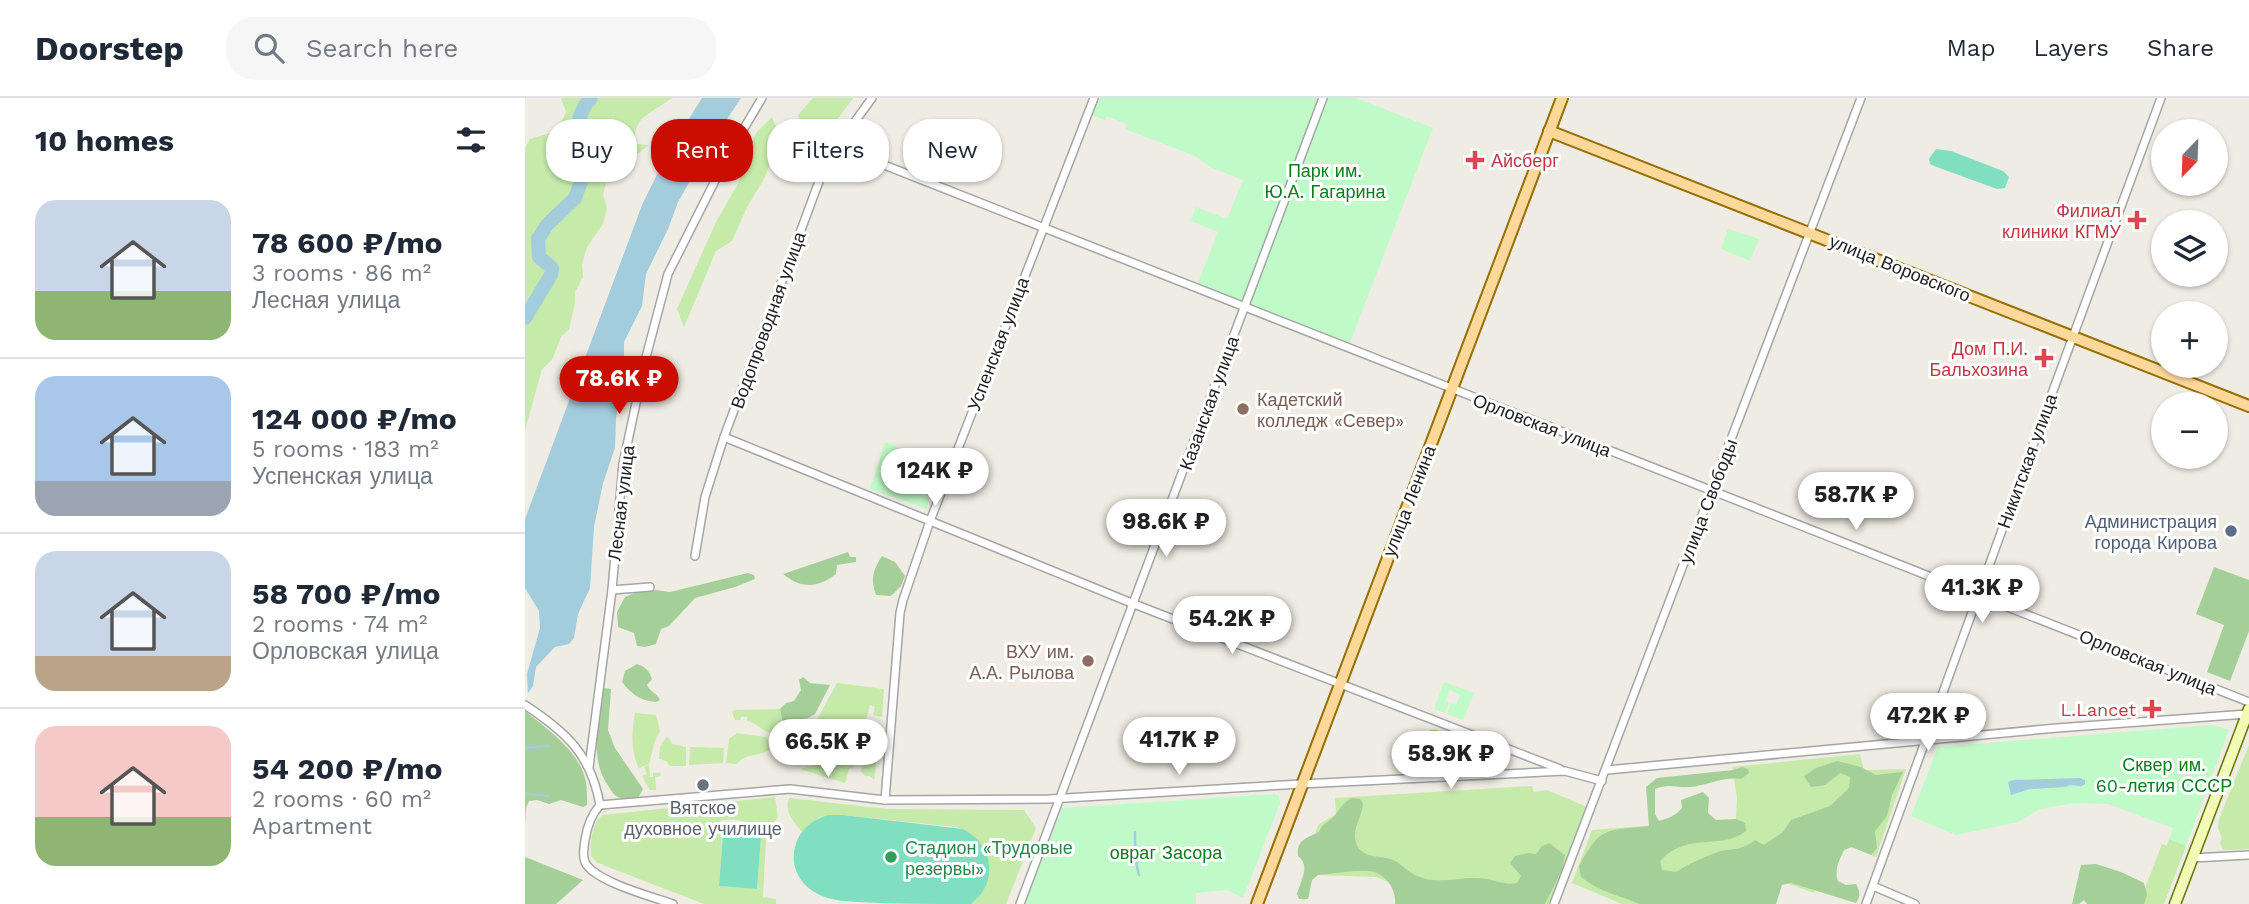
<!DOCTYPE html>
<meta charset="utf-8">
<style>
body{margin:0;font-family:"Work Sans",sans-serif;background:#f6f6f7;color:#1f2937;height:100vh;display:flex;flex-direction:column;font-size:26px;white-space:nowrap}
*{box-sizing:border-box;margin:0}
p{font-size:23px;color:#747a83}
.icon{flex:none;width:38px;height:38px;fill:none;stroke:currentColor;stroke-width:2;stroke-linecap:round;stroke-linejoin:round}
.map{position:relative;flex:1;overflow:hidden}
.drawer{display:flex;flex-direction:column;background:#fff;width:525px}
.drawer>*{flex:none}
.hud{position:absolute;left:21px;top:21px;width:665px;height:63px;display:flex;gap:14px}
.needle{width:46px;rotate:203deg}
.controls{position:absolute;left:1626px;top:21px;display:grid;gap:14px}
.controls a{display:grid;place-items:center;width:77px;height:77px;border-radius:50%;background:#fff;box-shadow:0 2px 5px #0004;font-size:35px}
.price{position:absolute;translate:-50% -60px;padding:0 16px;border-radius:24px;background:#fff;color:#222;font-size:23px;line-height:46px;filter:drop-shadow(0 2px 4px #0008)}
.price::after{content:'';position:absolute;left:50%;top:42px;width:21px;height:16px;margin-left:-10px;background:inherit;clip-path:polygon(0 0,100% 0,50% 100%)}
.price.active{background:#cb0c00;color:#fff}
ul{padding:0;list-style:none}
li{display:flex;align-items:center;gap:21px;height:175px;padding:0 35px}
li+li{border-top:2px solid #e0e1e3}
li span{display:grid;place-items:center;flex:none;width:196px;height:140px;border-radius:21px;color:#555}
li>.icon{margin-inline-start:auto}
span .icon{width:84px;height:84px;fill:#fffc;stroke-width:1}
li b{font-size:30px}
h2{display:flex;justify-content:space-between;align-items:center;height:84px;padding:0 35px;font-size:30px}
.tag{padding:0 24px;border-radius:28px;background:#fff;box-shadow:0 2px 5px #0004;font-size:24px;line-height:63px}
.tag.active{background:#cb0c00;color:#fff}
header{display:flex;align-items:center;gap:42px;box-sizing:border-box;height:98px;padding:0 35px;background:#fff;border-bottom:2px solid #e0e1e3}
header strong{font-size:33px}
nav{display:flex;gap:38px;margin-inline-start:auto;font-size:24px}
.search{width:490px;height:63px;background:#f6f6f7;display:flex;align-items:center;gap:18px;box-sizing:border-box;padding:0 24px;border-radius:28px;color:#747a83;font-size:26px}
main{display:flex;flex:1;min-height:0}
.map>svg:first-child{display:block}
.grass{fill:#c5eaa9}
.forest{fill:#a5cf98}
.park{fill:#c0fac8}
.pitch{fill:#80dfc0}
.water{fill:#a3ccdd}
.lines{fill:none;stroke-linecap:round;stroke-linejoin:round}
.stream{stroke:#a3ccdd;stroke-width:2.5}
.river{stroke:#a3ccdd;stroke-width:14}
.street-casing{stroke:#a5a5a5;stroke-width:10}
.secondary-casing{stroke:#627604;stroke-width:13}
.primary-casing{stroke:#976e00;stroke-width:14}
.street{stroke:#fff;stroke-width:7}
.secondary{stroke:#f2fab6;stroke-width:10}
.primary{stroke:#fcd89b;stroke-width:10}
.health-dot{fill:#e0444e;stroke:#fff;stroke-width:2.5}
.education-dot{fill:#8d6e63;stroke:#fff;stroke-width:2.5}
.service-dot{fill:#5c6f8a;stroke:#fff;stroke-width:2.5}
.worship-dot{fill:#6b7280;stroke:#fff;stroke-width:2.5}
.leisure-dot{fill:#2e9e5b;stroke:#fff;stroke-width:2.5}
.labels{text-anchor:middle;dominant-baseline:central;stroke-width:6;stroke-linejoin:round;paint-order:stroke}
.health-label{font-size:18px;fill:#be3a42;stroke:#fff;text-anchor:end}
.park-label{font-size:18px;fill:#0a7d1b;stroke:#fff}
.street-label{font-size:18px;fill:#1e1e1e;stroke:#fff}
.education-label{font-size:18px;fill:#785e54;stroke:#fff;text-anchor:start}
.service-label{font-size:18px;fill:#4e5e75;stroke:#fff;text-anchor:end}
.worship-label{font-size:18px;fill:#5b616d;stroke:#fff}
.leisure-label{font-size:18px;fill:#27864d;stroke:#fff;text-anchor:start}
</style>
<header>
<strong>Doorstep</strong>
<div class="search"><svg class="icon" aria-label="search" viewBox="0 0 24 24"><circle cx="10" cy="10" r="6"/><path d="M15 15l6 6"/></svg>Search here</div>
<nav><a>Map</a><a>Layers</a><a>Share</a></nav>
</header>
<main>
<section class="drawer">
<h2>10 homes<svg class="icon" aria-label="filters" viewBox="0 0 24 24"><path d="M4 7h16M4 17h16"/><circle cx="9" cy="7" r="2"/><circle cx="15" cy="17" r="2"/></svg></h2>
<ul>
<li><span style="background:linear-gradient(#c9d6e8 65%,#8fb573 0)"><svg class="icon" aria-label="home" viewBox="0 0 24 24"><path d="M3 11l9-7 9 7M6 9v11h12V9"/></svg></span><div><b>78 600 ₽/mo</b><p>3 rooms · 86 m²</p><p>Лесная улица</p></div></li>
<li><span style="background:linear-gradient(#a9c7e8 75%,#9aa5b1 0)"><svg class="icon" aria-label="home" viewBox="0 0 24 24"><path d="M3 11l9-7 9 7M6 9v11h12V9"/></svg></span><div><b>124 000 ₽/mo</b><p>5 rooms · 183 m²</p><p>Успенская улица</p></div></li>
<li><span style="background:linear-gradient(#c9d6e8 75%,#b9a48a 0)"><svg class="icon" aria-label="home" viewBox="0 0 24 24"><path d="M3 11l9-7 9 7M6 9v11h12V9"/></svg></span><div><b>58 700 ₽/mo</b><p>2 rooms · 74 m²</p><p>Орловская улица</p></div></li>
<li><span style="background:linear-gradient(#f6c9c9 65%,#8fb573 0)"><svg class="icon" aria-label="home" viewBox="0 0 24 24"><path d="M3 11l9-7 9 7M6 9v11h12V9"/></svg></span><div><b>54 200 ₽/mo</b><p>2 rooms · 60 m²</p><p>Apartment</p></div></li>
</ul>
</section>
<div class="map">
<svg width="1724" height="806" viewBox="0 0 1724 806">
<rect width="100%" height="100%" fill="#efece3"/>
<g class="grass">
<path d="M36,0H146C128,16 108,16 110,46L124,47L101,65L81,85L78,97L82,110L78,126L62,149L57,166L58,179L50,194V205L44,231L36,239L27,262L17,271L0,332V50L5,41L32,33L41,14Z"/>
<polygon points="288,0 328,0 304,33 291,33 276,27 273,17"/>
<polygon points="247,19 253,35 247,61 239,81 222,109 207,143 191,153 159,229 152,211 191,124 214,84 222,53 232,34"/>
<polygon points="312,585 359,591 357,619 348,617 350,609 345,607 334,648 291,623"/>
<path d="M255,611L258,625L266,630L276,626C265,633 250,640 237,631C231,627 230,625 222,623V619H216L215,622H210L207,614L210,612Z"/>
<path d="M110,615L131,617L135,633L130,643L124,666L114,670L117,678L122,676L119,669L124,667L125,679H128V675H135L136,678L130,679L131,692H125C108,664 104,647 110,615Z"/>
<polygon points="345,631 355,633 349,682 345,678 340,678 336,673"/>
<path d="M212,635L241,639L246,645V651C234,660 222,653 212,666L201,665L204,641Z"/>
<polygon points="141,639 144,640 147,646 161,649 161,668 145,668 141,663 134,661 135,649"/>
<polygon points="318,644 334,654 328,670 324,671 320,685 275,671 306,663"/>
<polygon points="1724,647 1724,751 1698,752 1695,745 1697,740 1693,729 1694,721"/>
<polygon points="165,649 199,650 198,665 164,667"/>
<polygon points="1335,656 1339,672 1381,671 1351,759 1316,745 1305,746 1289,795 1256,783 1248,806 1097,806 1047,785 1067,732 1211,721 1212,699 1207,669"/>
<polygon points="1007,688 1009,694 1022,692 1062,709 1024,806 894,806 869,797 868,786 851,779 792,777 787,782 783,801 778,802 772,796 793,727 811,716 810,700"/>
<path d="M250,699L253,719L248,726C230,732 216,717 195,723L193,727V732L198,736L194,788L232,791L236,739H241L238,799L251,801V806H179L73,765L66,758C65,744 67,726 77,717Z"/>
<path d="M264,700L362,711L499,712L511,730L481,806H446C476,783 467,740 431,729L318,717H303L295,719L277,734C268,723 259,714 264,700Z"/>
<polygon points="1644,741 1661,748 1639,806 1614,806 1637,746 1642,748"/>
</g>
<g class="forest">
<path d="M323,454L325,459H331V464L312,467L311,476C293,490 276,491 258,476Z"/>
<path d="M357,458L370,464L380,478L376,488L366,498L351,497C345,481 348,472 357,458Z"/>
<polygon points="1689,469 1724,482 1724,533 1705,583 1682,574 1699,527 1671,516"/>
<polygon points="223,475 229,477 230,481 210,489 170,500 144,528 136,531 131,546 120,549 112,548 109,535 93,529 92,514 100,499 112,494 131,492 145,494"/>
<path d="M112,566C120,569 124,572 127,581L122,587C125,594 132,595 135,602L131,604C116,603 106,596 97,584L100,573Z"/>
<polygon points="278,579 285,585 305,587 290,616 266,630 258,625 255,611 261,605 269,603 276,592 274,582"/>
<path d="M79,590L86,591L83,632L90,650L118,691L113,700C108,700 101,702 96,700C90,699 87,694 84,689C63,661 74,622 79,590Z"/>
<path d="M0,613C23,632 55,653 61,684C62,691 62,699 62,707L58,709L36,702L24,706L12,702L4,703L1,710L0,727Z"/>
<polygon points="906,632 912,632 933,641 929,658 920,657 914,651 900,650 899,646 903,634"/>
<path d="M1312,663L1336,669L1351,677L1378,674L1367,697L1362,718L1350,733L1352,750L1346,757L1327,749L1319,752C1314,763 1309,772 1313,783L1321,787L1331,786C1335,793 1336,798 1331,805L1266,785L1257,787L1251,806H1114C1094,797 1074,794 1056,779L1054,768C1076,728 1080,733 1124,728L1121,689L1132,680L1208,672L1217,669L1223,671L1224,675L1216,681C1197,678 1182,688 1164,689C1150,690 1145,685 1130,691V716L1134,723C1144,720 1150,718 1157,710L1156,702L1178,694L1184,700L1183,715L1191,722L1211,721L1220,725L1221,733C1196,753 1162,733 1135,763L1137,772L1151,774C1163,766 1179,759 1193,754C1208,750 1216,753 1230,742L1239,747L1258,734L1266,722L1305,708L1324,690L1325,679L1315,675L1300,687L1286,689L1279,678L1291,670Z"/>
<path d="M826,700L835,701L838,706C837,720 825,733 832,747C837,759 854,758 865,761C876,764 882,774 892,778C914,788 938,777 961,781C974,783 978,787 992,785L996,778L985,765L990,758L1003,755L1011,756L1017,748L1024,745L1040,757L1037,772L1020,806H870C872,792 860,774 844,773C830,772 807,776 793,777L787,782L783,801H774L772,796C776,783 786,768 773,758C771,742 782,740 794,734C797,725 805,724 810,717C816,710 818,705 826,700Z"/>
<polygon points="0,759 58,782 31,806 0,806"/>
<polygon points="1571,766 1596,774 1619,785 1622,797 1619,806 1562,806 1559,802 1554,806 1547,806 1556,767"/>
</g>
<g class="park">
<polygon points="573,0 831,0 908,30 824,247 672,187 693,134 666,123 671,109 702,121 718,82 687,70 670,58 600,31 602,26 582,18 580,22 566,17"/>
<polygon points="1203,131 1234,141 1225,163 1196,151"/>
<polygon points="360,344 395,358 384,390 404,401 402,411 345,391"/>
<polygon points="919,584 949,595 938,622 922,616 926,605 931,607 935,597 925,592 920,603 924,605 920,615 909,611"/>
<polygon points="1688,627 1704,632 1661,748 1644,741 1648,730 1583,706 1549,705 1515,711 1493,724 1431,737 1386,718 1413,649"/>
<polygon points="749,696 754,698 755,705 718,800 702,792 671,795 671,806 500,806 537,710"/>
</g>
<g class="pitch">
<polygon points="1411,51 1426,53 1478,73 1484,79 1480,90 1472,91 1409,68 1405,66 1404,61"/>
<path d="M303,717H318L438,731C469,747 474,785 446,806C408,806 370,806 332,804C321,803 310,803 300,799C279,792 264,772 270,749C274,732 287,722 303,717Z"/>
<polygon points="198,736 236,739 232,791 194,788"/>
</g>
<g class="water">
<polygon points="177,0 216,0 190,39 153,104 143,131 121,176 117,208 99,244 99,282 91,320 90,350 78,385 69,429 65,490 53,516 49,540 44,546 30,549 11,569 8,588 3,595 2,576 15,530 14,513 0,490 0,421 117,107 142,56"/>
<polygon points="1555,680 1560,682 1560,686 1557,688 1545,687 1541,689 1505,691 1486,697 1483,684 1489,682"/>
</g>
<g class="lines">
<g class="stream">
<polyline points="0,650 24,648"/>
<polyline points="0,696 23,698"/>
<path d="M610,734C610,748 610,764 614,777"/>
</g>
<path class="river" d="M0,220L26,177L27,170L14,159L13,141L22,127L50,100L60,73C58,65 53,58 51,51C48,36 55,11 66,0"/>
<defs>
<g id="street">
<polyline points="311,48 1724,604"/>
<polyline points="199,339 609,506 1035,671"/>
<polyline points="170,458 180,399 199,339 302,62 347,0"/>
<polyline points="87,492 125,489"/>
<path d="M0,607C41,634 66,656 75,707C66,717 62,729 60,742C59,749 57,757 60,764C68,783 128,799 148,806"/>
<polyline points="64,669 87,492 98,366 120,263 143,176 203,57 237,0"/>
<polyline points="1082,672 1532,630 1722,616"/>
<polyline points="360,702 375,515 378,502 405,423 569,0"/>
<polyline points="75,707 265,691 360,702 524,701 776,686 1040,673 1077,683"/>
<polyline points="1667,760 1724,757"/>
<polyline points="1348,788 1390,806"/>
<polyline points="495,806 798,0"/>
<polyline points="1029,806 1336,0"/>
<polyline points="1341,806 1501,366 1636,0"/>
</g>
<polyline id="secondary" points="1650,806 1724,611"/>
<g id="primary">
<polyline points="1024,33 1724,308"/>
<polyline points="732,806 1037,0"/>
</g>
</defs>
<use href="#street" class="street-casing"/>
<use href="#secondary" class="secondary-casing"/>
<use href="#primary" class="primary-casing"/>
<use href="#street" class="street"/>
<use href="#secondary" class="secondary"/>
<use href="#primary" class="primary"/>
</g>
<g class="health-dot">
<path d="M946.5 51.5h7v7h7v7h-7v7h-7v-7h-7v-7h7z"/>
<path d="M1608.5 111.5h7v7h7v7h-7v7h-7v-7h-7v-7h7z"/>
<path d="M1515.5 249.5h7v7h7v7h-7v7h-7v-7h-7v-7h7z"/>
<path d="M1623.5 600.5h7v7h7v7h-7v7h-7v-7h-7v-7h7z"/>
</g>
<g class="education-dot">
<circle cx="718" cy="311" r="7"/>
<circle cx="563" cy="563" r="7"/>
</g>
<circle class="service-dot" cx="1706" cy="433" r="7"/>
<circle class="worship-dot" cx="178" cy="687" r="7"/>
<circle class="leisure-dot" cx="366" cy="759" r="7"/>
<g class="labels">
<g class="health-label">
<text x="966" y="62" text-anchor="start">Айсберг</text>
<text x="1596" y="112">Филиал<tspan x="1596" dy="21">клиники КГМУ</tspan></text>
<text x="1503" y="250">Дом П.И.<tspan x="1503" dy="21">Бальхозина</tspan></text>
<text x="1611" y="611">L.Lancet</text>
</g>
<g class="park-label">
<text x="800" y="72">Парк им.<tspan x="800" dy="21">Ю.А. Гагарина</tspan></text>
<text x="1639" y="666">Сквер им.<tspan x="1639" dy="21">60-летия СССР</tspan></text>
<text x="641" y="754">овраг Засора</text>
</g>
<g class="street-label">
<text transform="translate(1375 170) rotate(22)">улица Воровского</text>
<text transform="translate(243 222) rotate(-70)">Водопроводная улица</text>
<text transform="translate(473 246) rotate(-69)">Успенская улица</text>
<text transform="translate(684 305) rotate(-70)">Казанская улица</text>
<text transform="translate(1017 327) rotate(21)">Орловская улица</text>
<text transform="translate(1502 363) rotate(-70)">Никитская улица</text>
<text transform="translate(884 403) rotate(-69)">улица Ленина</text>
<text transform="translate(1183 403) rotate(-69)">улица Свободы</text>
<text transform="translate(96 405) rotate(-83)">Лесная улица</text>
<text transform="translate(1623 564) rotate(22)">Орловская улица</text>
</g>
<g class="education-label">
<text x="732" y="301">Кадетский<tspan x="732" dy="21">колледж «Север»</tspan></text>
<text x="549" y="553" text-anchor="end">ВХУ им.<tspan x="549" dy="21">А.А. Рылова</tspan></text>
</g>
<g class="service-label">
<text x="1692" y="423">Администрация<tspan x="1692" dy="21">города Кирова</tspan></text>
</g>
<g class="worship-label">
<text x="178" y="709">Вятское<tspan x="178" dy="21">духовное училище</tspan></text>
</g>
<g class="leisure-label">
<text x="380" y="749">Стадион «Трудовые<tspan x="380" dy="21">резервы»</tspan></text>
</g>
</g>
</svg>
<div class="controls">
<a><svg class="needle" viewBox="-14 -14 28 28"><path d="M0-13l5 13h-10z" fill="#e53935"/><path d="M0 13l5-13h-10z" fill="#747a83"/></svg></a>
<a><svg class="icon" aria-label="layers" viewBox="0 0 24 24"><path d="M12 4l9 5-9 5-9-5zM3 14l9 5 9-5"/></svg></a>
<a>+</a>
<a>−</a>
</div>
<b class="price active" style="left:94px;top:318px">78.6K ₽</b>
<b class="price" style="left:410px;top:410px">124K ₽</b>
<b class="price" style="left:1331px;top:434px">58.7K ₽</b>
<b class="price" style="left:641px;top:461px">98.6K ₽</b>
<b class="price" style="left:1457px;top:527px">41.3K ₽</b>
<b class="price" style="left:707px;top:558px">54.2K ₽</b>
<b class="price" style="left:1403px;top:655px">47.2K ₽</b>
<b class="price" style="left:654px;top:679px">41.7K ₽</b>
<b class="price" style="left:303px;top:681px">66.5K ₽</b>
<b class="price" style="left:926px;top:693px">58.9K ₽</b>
<div class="hud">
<a class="tag">Buy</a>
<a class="tag active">Rent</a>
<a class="tag">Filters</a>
<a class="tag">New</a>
</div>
</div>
</main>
